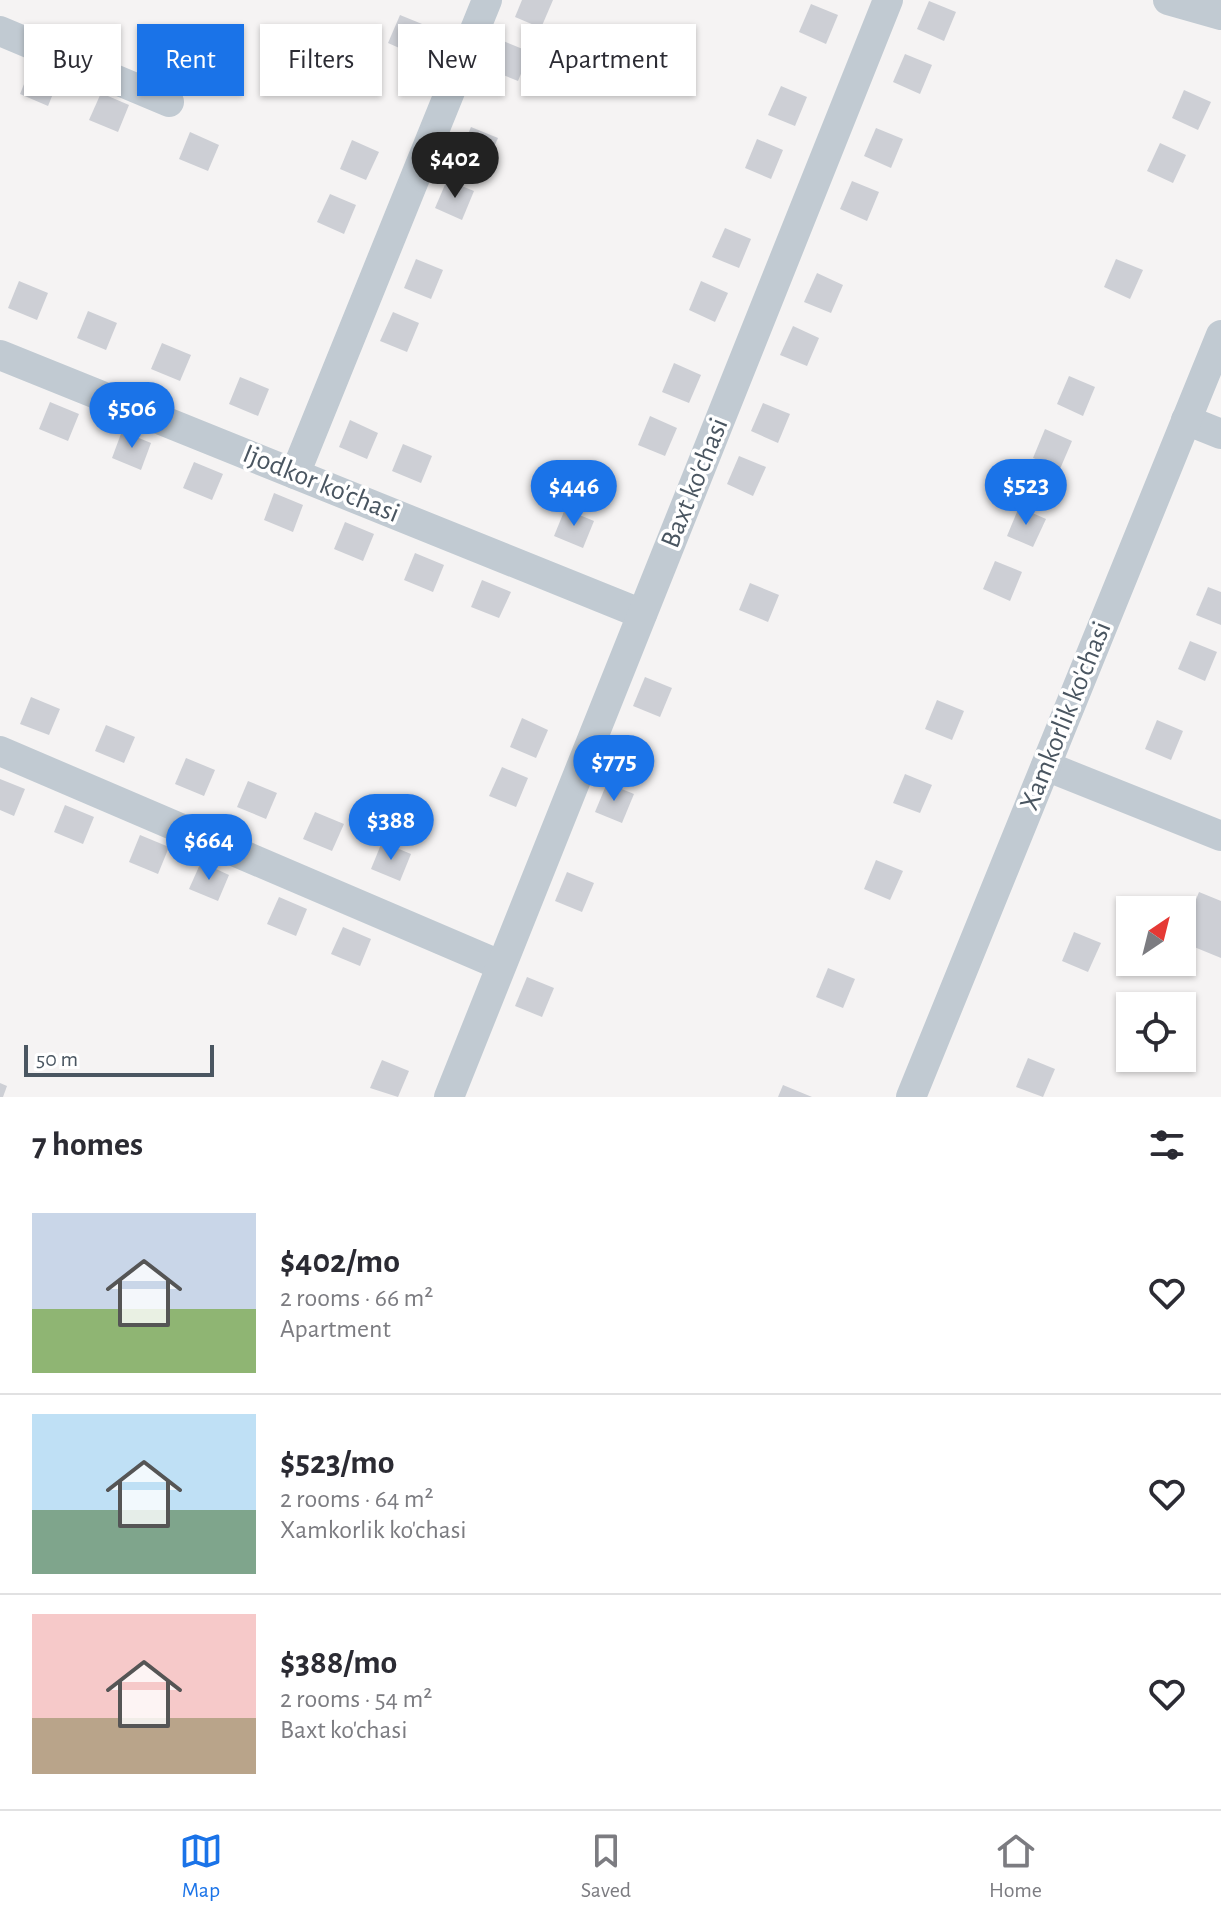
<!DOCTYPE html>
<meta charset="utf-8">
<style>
body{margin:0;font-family:"Alegreya Sans",sans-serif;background:#f7f7f7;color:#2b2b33;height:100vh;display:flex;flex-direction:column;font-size:30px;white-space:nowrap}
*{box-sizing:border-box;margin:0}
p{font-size:26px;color:#7c7c81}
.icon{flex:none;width:44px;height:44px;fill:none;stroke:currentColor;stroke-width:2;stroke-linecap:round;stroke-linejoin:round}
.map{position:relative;height:1097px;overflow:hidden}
.panel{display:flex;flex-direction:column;background:#fff;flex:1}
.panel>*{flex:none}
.top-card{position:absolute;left:24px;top:24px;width:800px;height:72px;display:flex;gap:16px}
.needle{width:52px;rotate:35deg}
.tools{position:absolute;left:1116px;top:896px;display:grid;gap:16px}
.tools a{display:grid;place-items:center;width:80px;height:80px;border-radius:0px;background:#fff;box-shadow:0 2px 6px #0004;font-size:40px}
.scale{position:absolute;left:24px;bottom:20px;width:190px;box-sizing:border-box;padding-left:8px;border:4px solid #4a5661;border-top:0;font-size:22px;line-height:28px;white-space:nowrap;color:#4a5661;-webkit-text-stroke:6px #fff;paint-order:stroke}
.price{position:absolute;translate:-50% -68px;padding:0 18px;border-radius:28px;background:#1a73e8;color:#fff;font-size:26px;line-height:52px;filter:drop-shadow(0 2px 4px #0008)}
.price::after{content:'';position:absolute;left:50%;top:48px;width:24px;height:18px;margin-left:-12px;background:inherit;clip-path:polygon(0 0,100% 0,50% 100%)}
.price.current{background:#222;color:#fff}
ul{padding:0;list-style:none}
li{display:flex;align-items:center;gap:24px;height:200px;padding:0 32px}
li+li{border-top:2px solid #e1e1e2}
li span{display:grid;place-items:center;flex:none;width:224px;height:160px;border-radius:0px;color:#555}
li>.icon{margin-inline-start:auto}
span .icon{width:96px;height:96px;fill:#fffc;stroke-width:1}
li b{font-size:34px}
h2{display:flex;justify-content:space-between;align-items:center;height:96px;padding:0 32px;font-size:34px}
.tag{padding:0 28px;border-radius:0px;background:#fff;box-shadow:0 2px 6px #0004;font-size:28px;line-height:72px}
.tag.current{background:#1a73e8;color:#fff}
.tabs{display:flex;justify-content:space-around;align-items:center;height:112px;border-top:2px solid #e1e1e2;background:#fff;font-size:22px;color:#7c7c81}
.tabs a{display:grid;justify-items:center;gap:4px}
.tabs .current{color:#1a73e8}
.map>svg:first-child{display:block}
.building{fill:#cdcfd5}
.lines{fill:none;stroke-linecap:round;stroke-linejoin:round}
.minor{stroke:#c1cad2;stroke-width:30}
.labels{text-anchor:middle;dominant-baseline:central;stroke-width:7;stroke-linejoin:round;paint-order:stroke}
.street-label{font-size:28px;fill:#4a5661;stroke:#fff}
</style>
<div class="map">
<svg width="1221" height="1097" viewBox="0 0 1221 1097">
<rect width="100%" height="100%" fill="#f5f3f3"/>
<g class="building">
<polygon points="522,0 553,0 541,28 515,17"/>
<polygon points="929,1 956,12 944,41 917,29"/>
<polygon points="811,4 838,15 826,44 799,32"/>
<polygon points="400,15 427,26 415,55 388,43"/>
<polygon points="503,41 530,52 518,81 491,70"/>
<polygon points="905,54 932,65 920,94 893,82"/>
<polygon points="31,67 59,79 48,106 20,94"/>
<polygon points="781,86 807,97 795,126 768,115"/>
<polygon points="1184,90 1211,102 1198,130 1172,118"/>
<polygon points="101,93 129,105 118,132 89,120"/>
<polygon points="471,127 498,138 485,167 459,155"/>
<polygon points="876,128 903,139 891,168 864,156"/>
<polygon points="190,132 219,145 208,171 179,159"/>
<polygon points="757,139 783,150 771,179 745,168"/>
<polygon points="352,140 379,152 366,180 340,169"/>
<polygon points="1160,143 1186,155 1173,183 1147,171"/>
<polygon points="447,180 474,191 462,220 435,208"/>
<polygon points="852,181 879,192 867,221 840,209"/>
<polygon points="330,194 356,205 344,234 317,222"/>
<polygon points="725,228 751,239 739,268 712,257"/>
<polygon points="416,259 443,270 431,299 404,288"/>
<polygon points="1116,259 1143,270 1130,299 1104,287"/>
<polygon points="817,273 843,285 831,313 804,302"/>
<polygon points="19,281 48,293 37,320 8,308"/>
<polygon points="701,281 728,293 715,322 689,310"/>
<polygon points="88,311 117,323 106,350 77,338"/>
<polygon points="393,312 419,323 407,352 380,341"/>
<polygon points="793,326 819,338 807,366 780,355"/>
<polygon points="162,343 191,355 180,381 151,369"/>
<polygon points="674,363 701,375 689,403 662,392"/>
<polygon points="1069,376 1095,387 1083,416 1057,404"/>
<polygon points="240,377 269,389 258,416 229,404"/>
<polygon points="50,402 79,414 68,441 39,429"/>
<polygon points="763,403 790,414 778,443 751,431"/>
<polygon points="650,416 677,428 665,456 638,445"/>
<polygon points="350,420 378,433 367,459 339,447"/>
<polygon points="1045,429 1072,441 1060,469 1033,458"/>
<polygon points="122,431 151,443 141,470 112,458"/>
<polygon points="403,444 432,456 421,483 392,471"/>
<polygon points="739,456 766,467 753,496 727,484"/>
<polygon points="194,462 223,474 212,500 183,488"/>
<polygon points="274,493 303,505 293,532 264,520"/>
<polygon points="1019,507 1046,519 1033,547 1007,536"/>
<polygon points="565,509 594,521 583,548 554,536"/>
<polygon points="345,522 374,534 363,561 334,549"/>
<polygon points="415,553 444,565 433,592 404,580"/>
<polygon points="995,561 1022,572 1010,601 983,589"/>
<polygon points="482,580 511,592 499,618 471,607"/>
<polygon points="750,583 779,595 768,622 739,610"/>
<polygon points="1208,587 1221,592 1221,625 1196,615"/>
<polygon points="1190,641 1217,652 1205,681 1178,669"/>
<polygon points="645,677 672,688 660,717 633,706"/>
<polygon points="31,697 60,709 49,735 20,724"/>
<polygon points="937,700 964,711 952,740 925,729"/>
<polygon points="522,718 548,730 536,758 510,747"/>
<polygon points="1157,720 1183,731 1171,760 1145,749"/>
<polygon points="106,725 135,737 124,763 95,751"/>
<polygon points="186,758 215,770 204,796 175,784"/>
<polygon points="502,767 528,778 516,807 489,796"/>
<polygon points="905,774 932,785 920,813 893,803"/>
<polygon points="0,779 25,789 14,816 0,810"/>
<polygon points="248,781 277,793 266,819 237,807"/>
<polygon points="607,783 634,794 622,823 595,812"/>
<polygon points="65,805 94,817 83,844 54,832"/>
<polygon points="315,812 344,824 332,851 303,839"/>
<polygon points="140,835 169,847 158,874 129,862"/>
<polygon points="382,842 411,854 400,881 371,869"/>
<polygon points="876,860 903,871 890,900 864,889"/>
<polygon points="201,862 229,875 218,901 189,889"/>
<polygon points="567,872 594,883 582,912 555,901"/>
<polygon points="1199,892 1221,901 1221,958 1182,942 1182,934"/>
<polygon points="279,897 307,909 296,936 267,924"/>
<polygon points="343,927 371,939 360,966 331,954"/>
<polygon points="1074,932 1101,943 1088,972 1062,961"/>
<polygon points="828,968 855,979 843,1008 816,997"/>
<polygon points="527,977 554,988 542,1017 515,1006"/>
<polygon points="1028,1058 1055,1069 1043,1097 1016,1087"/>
<polygon points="382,1060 409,1071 398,1097 370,1088"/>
<polygon points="0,1083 7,1086 3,1097 0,1097"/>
<polygon points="783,1085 812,1097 778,1097"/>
</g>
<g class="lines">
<g class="minor">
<polyline points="1168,0 1221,15"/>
<polyline points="0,31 169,102"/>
<polyline points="0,355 642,614"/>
<polyline points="1186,420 1221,434"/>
<polyline points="295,474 487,0"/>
<polyline points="0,751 500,965"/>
<polyline points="1046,766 1221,836"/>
<polyline points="449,1097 888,0"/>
<polyline points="911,1097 1221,335"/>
</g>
</g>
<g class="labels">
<g class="street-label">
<text transform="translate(695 483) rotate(-68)">Baxt ko'chasi</text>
<text transform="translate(321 484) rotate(22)">Ijodkor ko'chasi</text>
<text transform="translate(1066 716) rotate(-68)">Xamkorlik ko'chasi</text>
</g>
</g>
</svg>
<div class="tools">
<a><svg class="needle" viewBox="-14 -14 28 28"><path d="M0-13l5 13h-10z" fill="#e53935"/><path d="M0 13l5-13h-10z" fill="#7c7c81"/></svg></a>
<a><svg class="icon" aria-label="locate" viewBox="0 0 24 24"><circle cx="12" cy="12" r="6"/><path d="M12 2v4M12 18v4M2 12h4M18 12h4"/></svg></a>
</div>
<div class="scale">50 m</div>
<b class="price current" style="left:455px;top:200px">$402</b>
<b class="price" style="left:132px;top:450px">$506</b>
<b class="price" style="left:1026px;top:527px">$523</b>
<b class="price" style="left:574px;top:528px">$446</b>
<b class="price" style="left:614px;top:803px">$775</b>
<b class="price" style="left:391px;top:862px">$388</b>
<b class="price" style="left:209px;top:882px">$664</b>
<div class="top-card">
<a class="tag">Buy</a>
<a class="tag current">Rent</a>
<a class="tag">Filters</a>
<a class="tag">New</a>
<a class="tag">Apartment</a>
</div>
</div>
<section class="panel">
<h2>7 homes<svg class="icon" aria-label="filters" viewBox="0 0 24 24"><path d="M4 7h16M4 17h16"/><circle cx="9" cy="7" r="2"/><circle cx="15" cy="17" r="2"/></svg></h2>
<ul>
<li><span style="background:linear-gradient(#c9d6e8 60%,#8fb573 0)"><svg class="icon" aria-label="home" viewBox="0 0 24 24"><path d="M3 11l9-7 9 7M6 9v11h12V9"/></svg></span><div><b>$402/mo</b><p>2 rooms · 66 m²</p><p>Apartment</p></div><svg class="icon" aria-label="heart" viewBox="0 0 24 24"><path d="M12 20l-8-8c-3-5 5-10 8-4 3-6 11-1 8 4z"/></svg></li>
<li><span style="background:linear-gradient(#bfe0f5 60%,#7fa58c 0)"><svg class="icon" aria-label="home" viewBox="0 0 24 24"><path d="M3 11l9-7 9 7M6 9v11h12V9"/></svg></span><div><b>$523/mo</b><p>2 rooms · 64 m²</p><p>Xamkorlik ko'chasi</p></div><svg class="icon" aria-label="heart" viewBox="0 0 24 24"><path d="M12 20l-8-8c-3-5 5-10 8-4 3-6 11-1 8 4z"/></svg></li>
<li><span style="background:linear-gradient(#f6c9c9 65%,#b9a48a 0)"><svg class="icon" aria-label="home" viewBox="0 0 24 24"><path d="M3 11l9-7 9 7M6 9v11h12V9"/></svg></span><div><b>$388/mo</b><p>2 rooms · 54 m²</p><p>Baxt ko'chasi</p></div><svg class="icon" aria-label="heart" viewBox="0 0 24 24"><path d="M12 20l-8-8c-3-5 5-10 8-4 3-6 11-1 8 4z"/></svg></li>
</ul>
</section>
<nav class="tabs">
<a class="current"><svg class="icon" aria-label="map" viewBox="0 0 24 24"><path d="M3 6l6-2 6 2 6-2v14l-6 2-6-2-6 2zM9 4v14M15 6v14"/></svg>Map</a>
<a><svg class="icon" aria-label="saved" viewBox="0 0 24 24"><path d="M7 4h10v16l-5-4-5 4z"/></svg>Saved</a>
<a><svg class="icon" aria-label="home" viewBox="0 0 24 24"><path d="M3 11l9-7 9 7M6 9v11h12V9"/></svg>Home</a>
</nav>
